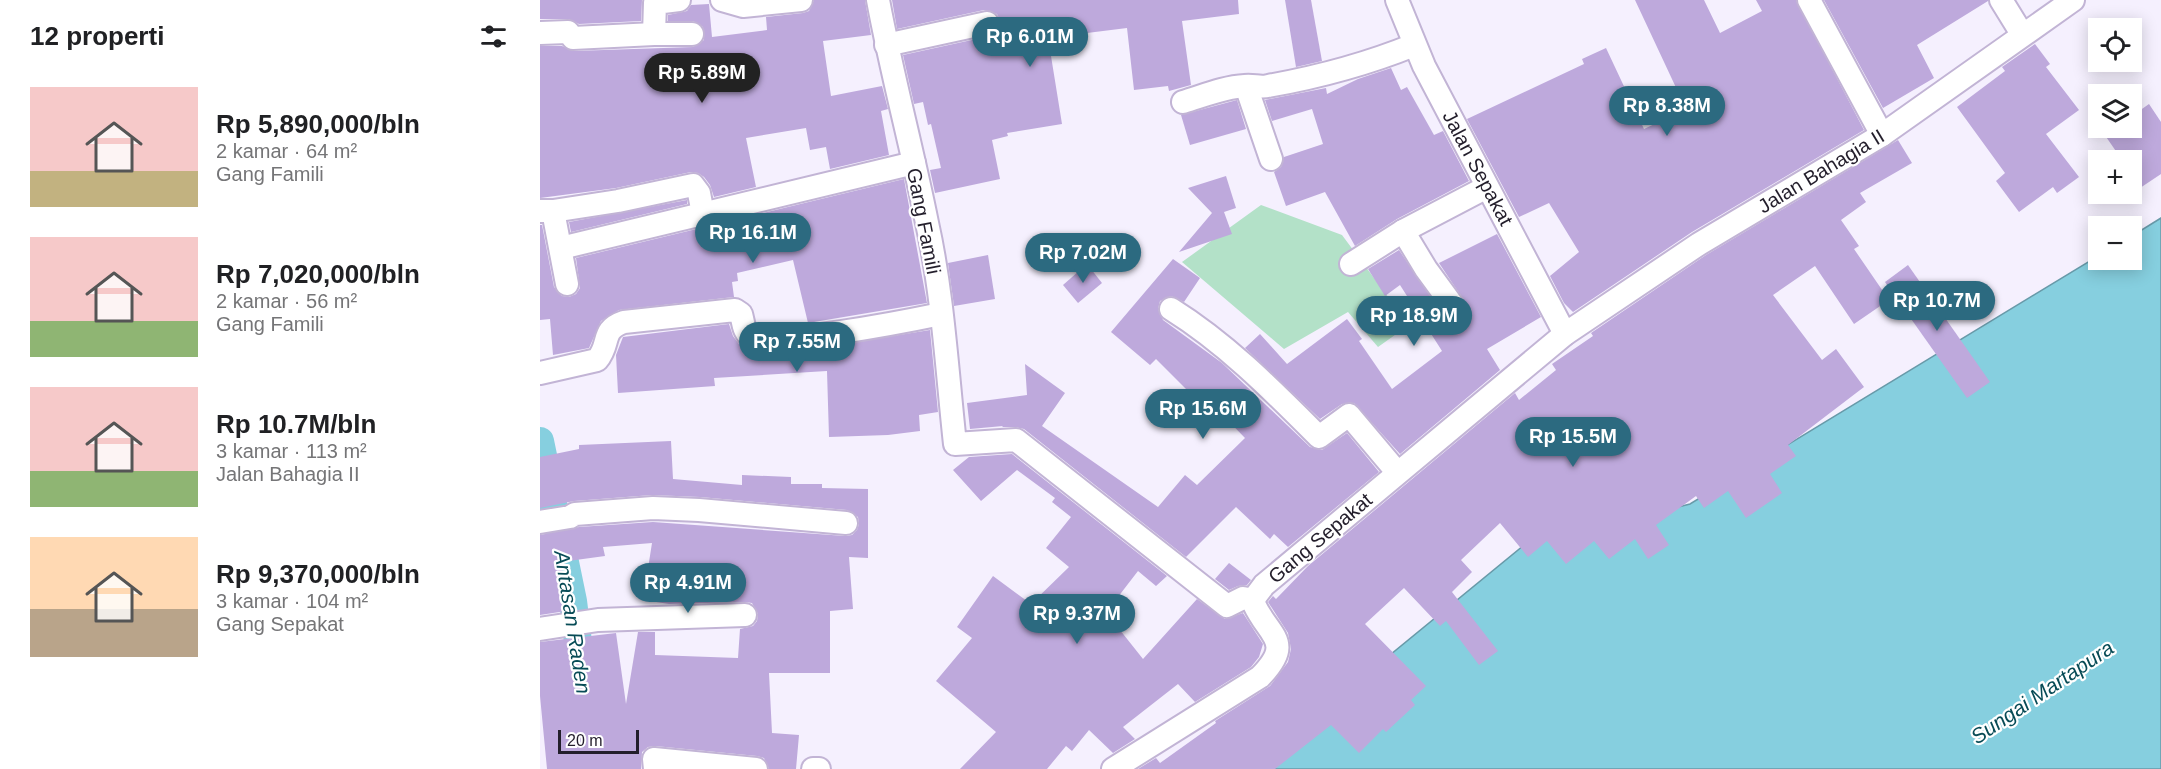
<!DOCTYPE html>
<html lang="id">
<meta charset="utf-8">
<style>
body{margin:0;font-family:Helvetica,sans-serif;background:#f6f6f6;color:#202124;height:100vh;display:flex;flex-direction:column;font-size:22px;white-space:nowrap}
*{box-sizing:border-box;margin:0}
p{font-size:20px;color:#757577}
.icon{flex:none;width:33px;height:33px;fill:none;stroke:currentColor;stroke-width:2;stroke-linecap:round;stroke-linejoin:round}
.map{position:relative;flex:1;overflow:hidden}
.drawer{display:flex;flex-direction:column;background:#fff;width:540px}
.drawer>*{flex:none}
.fabs{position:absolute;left:1548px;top:18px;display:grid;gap:12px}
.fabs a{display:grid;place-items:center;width:54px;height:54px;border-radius:0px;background:#fff;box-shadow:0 3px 15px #0003;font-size:30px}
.scale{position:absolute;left:18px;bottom:15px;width:81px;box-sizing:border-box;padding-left:6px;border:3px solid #231e2b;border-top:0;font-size:16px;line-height:21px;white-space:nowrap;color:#231e2b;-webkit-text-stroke:4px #fff;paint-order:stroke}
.price{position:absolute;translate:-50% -51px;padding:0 14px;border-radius:21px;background:#2c6a80;color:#fff;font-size:20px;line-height:39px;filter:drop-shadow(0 2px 3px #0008)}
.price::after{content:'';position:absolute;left:50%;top:36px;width:18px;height:14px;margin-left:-9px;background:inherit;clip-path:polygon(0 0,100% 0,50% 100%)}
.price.on{background:#222;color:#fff}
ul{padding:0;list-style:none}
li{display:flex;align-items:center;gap:18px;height:150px;padding:0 30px}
li span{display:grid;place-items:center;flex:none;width:168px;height:120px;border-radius:0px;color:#555}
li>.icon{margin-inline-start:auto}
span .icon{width:72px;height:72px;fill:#fffc;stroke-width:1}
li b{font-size:26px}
h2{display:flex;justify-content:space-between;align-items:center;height:72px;padding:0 30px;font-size:26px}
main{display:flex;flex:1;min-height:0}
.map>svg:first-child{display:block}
.green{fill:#b3e1c8}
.water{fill:#86cfdf;stroke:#689aa9;stroke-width:1.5}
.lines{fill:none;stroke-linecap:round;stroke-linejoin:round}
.canal{stroke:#86cfdf;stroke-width:28}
.building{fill:#bea9dc}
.street-casing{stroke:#c2b4d5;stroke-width:26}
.street{stroke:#fff;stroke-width:22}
.labels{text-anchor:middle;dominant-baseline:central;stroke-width:4.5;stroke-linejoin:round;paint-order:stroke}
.street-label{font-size:20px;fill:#231e2b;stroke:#fff}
.water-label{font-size:21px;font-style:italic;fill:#074b56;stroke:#fff}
</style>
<main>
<section class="drawer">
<h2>12 properti<svg class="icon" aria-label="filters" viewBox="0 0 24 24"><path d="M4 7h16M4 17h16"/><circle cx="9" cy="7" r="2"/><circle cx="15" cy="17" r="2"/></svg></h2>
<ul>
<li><span style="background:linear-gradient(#f6c9c9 70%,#c2b280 0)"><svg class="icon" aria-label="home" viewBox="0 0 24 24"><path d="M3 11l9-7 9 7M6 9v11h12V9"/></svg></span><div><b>Rp 5,890,000/bln</b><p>2 kamar · 64 m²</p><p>Gang Famili</p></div></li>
<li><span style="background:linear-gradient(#f6c9c9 70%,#8fb573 0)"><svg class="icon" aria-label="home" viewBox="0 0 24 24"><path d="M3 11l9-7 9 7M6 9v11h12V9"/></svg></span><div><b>Rp 7,020,000/bln</b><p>2 kamar · 56 m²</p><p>Gang Famili</p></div></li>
<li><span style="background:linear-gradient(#f6c9c9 70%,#8fb573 0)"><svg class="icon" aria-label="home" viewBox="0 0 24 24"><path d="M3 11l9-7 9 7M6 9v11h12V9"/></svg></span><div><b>Rp 10.7M/bln</b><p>3 kamar · 113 m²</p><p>Jalan Bahagia II</p></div></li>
<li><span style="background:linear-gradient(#ffd9b3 60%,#b9a48a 0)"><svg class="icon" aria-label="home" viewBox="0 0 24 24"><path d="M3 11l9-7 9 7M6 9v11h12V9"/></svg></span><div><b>Rp 9,370,000/bln</b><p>3 kamar · 104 m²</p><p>Gang Sepakat</p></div></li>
</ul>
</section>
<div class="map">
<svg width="1621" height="769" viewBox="0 0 1621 769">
<rect width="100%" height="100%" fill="#f5f0fe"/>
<polygon class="green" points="721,205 802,235 869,325 838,347 808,312 744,349 642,262"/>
<polygon class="water" points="1621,218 1621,769 642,769 762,727 983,546 1150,504 1558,256 1558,260 1592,260 1592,236"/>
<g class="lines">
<polyline class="canal" points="0,441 33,601 42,675"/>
</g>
<g class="building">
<polygon points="0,0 102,0 101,21 39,24 28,19 0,19"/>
<polygon points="274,0 325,0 331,35 283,41 291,96 342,86 348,109 341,111 349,155 290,169 286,147 270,150 266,128 206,138 216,187 174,197 170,185 164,177 158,173 151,172 76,188 0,198 0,46 22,46 34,51 153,47 164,40 163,27 153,21 128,21 128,15 147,11 151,5 169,4 172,37 227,30 226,17 263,13 269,11"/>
<polygon points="352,0 698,0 699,14 642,21 651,85 629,91 628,86 594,90 587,28 523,36 524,55 511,56 522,124 467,133 468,136 452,140 460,179 395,193 390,170 401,168 391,124 388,125 383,102 374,104 363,55 450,36 456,33 460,21 457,14 444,10 357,29"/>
<polygon points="745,0 771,0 782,61 756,67"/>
<polygon points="1095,0 1164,0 1180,33 1222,11 1216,0 1256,0 1324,130 1152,232 1033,312 1024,303 1010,276 1039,252 1009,203 979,217 927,119 1044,64 1042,59 1066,48 1104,129 1146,109"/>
<polygon points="1284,0 1448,0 1448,1 1377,45 1394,78 1343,108"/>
<polygon points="1495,44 1510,64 1506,67 1539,110 1506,134 1539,177 1517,193 1513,187 1479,212 1456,181 1465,173 1417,107 1465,71 1462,67"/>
<polygon points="851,68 861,90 867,87 894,135 903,131 929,181 857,219 815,246 785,192 746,206 734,172 741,167 744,157 783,144 772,109 732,121 725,100 786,88 787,94 818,79"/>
<polygon points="697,100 706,129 650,145 641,115"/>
<polygon points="1609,104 1621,122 1621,174 1600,188 1592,175 1592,160 1582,160 1560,128 1592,128 1592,116"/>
<polygon points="1358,140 1372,163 1320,193 1326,202 1301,220 1319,246 1314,249 1349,300 1314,324 1275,266 1233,295 1282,360 1296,349 1324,387 1248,445 1256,456 1230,474 1242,493 1206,518 1188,491 1164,508 1156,496 1116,525 1129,545 1108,559 1095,539 1069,559 1054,541 1026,564 1007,541 988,557 960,523 921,560 932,572 912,592 958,651 939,665 906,621 900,626 864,588 825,624 886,686 871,700 875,705 846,732 843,729 819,753 791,725 735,769 598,769 616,758 620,763 676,723 675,721 730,686 748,662 751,649 748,633 728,602 733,596 736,599 768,566 975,393 979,400 1016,370 1012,364 1053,336 1051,333 1166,255"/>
<polygon points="686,176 696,208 684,212 692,234 639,252 672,213 648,188"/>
<polygon points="364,179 387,303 268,323 253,260 197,273 198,281 192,282 194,297 79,310 61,321 49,348 13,355 10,319 0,320 0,225 2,225 14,287 22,296 29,297 36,294 40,288 36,258"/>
<polygon points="147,200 147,204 31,232 29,222"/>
<polygon points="957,234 1001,317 947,349 960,370 860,454 814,403 802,404 780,419 705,348 720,334 747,364 807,319 822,339 819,341 852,389 902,351 860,285 845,296 828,269 859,250 905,318 911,323 918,323 928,316 929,308 899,263"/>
<polygon points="448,255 455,299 414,306 408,263"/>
<polygon points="633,259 660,278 644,302 631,296 620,301 618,309 623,320 682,363 770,447 782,450 807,433 839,472 748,547 734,534 730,539 696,507 646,557 484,429 475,427 462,427 463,426 430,429 427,403 487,395 485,364 525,393 502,426 618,507 645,475 657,485 705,438 673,405 665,413 650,398 653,396 616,359 610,365 571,332"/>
<polygon points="547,264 562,283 538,303 523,285"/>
<polygon points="1368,265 1450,382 1427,398 1345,282"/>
<polygon points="189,324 193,336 199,344 221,352 272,349 390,330 398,412 379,415 380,431 348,435 289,437 287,371 174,378 175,386 78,393 76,355 83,337"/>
<polygon points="131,441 133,479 202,485 202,475 251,477 251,484 282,484 282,488 328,489 328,558 309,557 313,609 290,611 290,673 229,673 232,733 259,735 256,769 229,769 224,758 217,756 115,746 108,747 102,752 101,769 7,769 0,696 0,642 76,633 86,704 98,632 115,632 115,655 198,658 200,629 213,626 217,621 218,614 212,603 205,602 129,604 103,600 112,543 63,547 65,556 21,562 26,611 0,615 0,535 39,527 113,522 305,536 312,535 317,530 319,524 318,517 307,510 160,497 112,495 34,501 0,508 0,457 39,449 39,445"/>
<polygon points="472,454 627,576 616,586 598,571 571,606 583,619 576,625 603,659 657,599 685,619 703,613 723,644 719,657 711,667 655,702 638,684 583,727 595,739 573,753 549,730 532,751 526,746 507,769 420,769 456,732 396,681 432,638 417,627 453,576 491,604 529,567 506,548 531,517 512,502 515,498 477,470 441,501 413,470 429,457"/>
<polygon points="689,563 711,580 707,585 698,586 689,590 675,579"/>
</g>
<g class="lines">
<defs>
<g id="street">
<polyline points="182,0 203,6 261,0"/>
<path d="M338,0C352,75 372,148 387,223C403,295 407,371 415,444L476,440L687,606L703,598L714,600"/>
<polyline points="857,0 884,66 1025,334"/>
<polyline points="1269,0 1342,135"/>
<polyline points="1461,0 1482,34"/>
<polyline points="0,33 28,32 33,38 114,34 115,3 139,0"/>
<polyline points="114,34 152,34"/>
<polyline points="346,45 447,23"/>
<polyline points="706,86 731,159"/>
<path d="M643,102C663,96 684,87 705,86C713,85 721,88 728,86C779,77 827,64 874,45"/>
<polyline points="0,211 13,211 78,201 153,185 159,193 163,214"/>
<polyline points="13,211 27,284"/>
<polyline points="863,231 886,269 916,310"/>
<polyline points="21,248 374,163"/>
<polyline points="811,264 863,231 947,187"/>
<path d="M631,309C687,344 733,391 779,437L809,415L857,472"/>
<path d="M0,373L57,360C71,344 60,330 84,322L195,310L201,314C203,320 203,330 209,335C228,349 372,320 401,314"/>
<polyline points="0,522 30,517 35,514 113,508 159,510 306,523"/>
<polyline points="0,629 58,620 205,615"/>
<polyline points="115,769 114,759 216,769"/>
<polyline points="273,769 279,769"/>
<path d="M573,769L720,677C755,641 729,637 714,604L715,597L724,585L1025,334L1159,244L1342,135L1533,0"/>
</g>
</defs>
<use href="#street" class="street-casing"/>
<use href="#street" class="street"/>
</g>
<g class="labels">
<g class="street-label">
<text transform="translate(938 168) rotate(62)">Jalan Sepakat</text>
<text transform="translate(1281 171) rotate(-31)">Jalan Bahagia II</text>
<text transform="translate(384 221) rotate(79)">Gang Famili</text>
<text transform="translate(780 538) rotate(-40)">Gang Sepakat</text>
</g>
<g class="water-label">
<text transform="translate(33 622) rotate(81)">Antasan Raden</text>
<text transform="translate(1502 692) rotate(-34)">Sungai Martapura</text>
</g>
</g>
</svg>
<div class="fabs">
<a><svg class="icon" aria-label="locate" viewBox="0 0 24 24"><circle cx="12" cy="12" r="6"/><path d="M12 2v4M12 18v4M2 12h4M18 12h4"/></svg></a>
<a><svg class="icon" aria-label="layers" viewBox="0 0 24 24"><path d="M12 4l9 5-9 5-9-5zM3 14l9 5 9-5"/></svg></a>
<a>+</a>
<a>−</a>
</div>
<div class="scale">20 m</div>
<b class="price" style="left:490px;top:68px">Rp 6.01M</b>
<b class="price on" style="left:162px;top:104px">Rp 5.89M</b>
<b class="price" style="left:1127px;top:137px">Rp 8.38M</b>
<b class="price" style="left:213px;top:264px">Rp 16.1M</b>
<b class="price" style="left:543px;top:284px">Rp 7.02M</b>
<b class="price" style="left:1397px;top:332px">Rp 10.7M</b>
<b class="price" style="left:874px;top:347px">Rp 18.9M</b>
<b class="price" style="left:257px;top:373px">Rp 7.55M</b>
<b class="price" style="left:663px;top:440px">Rp 15.6M</b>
<b class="price" style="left:1033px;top:468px">Rp 15.5M</b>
<b class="price" style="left:148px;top:614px">Rp 4.91M</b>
<b class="price" style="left:537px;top:645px">Rp 9.37M</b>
</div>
</main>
